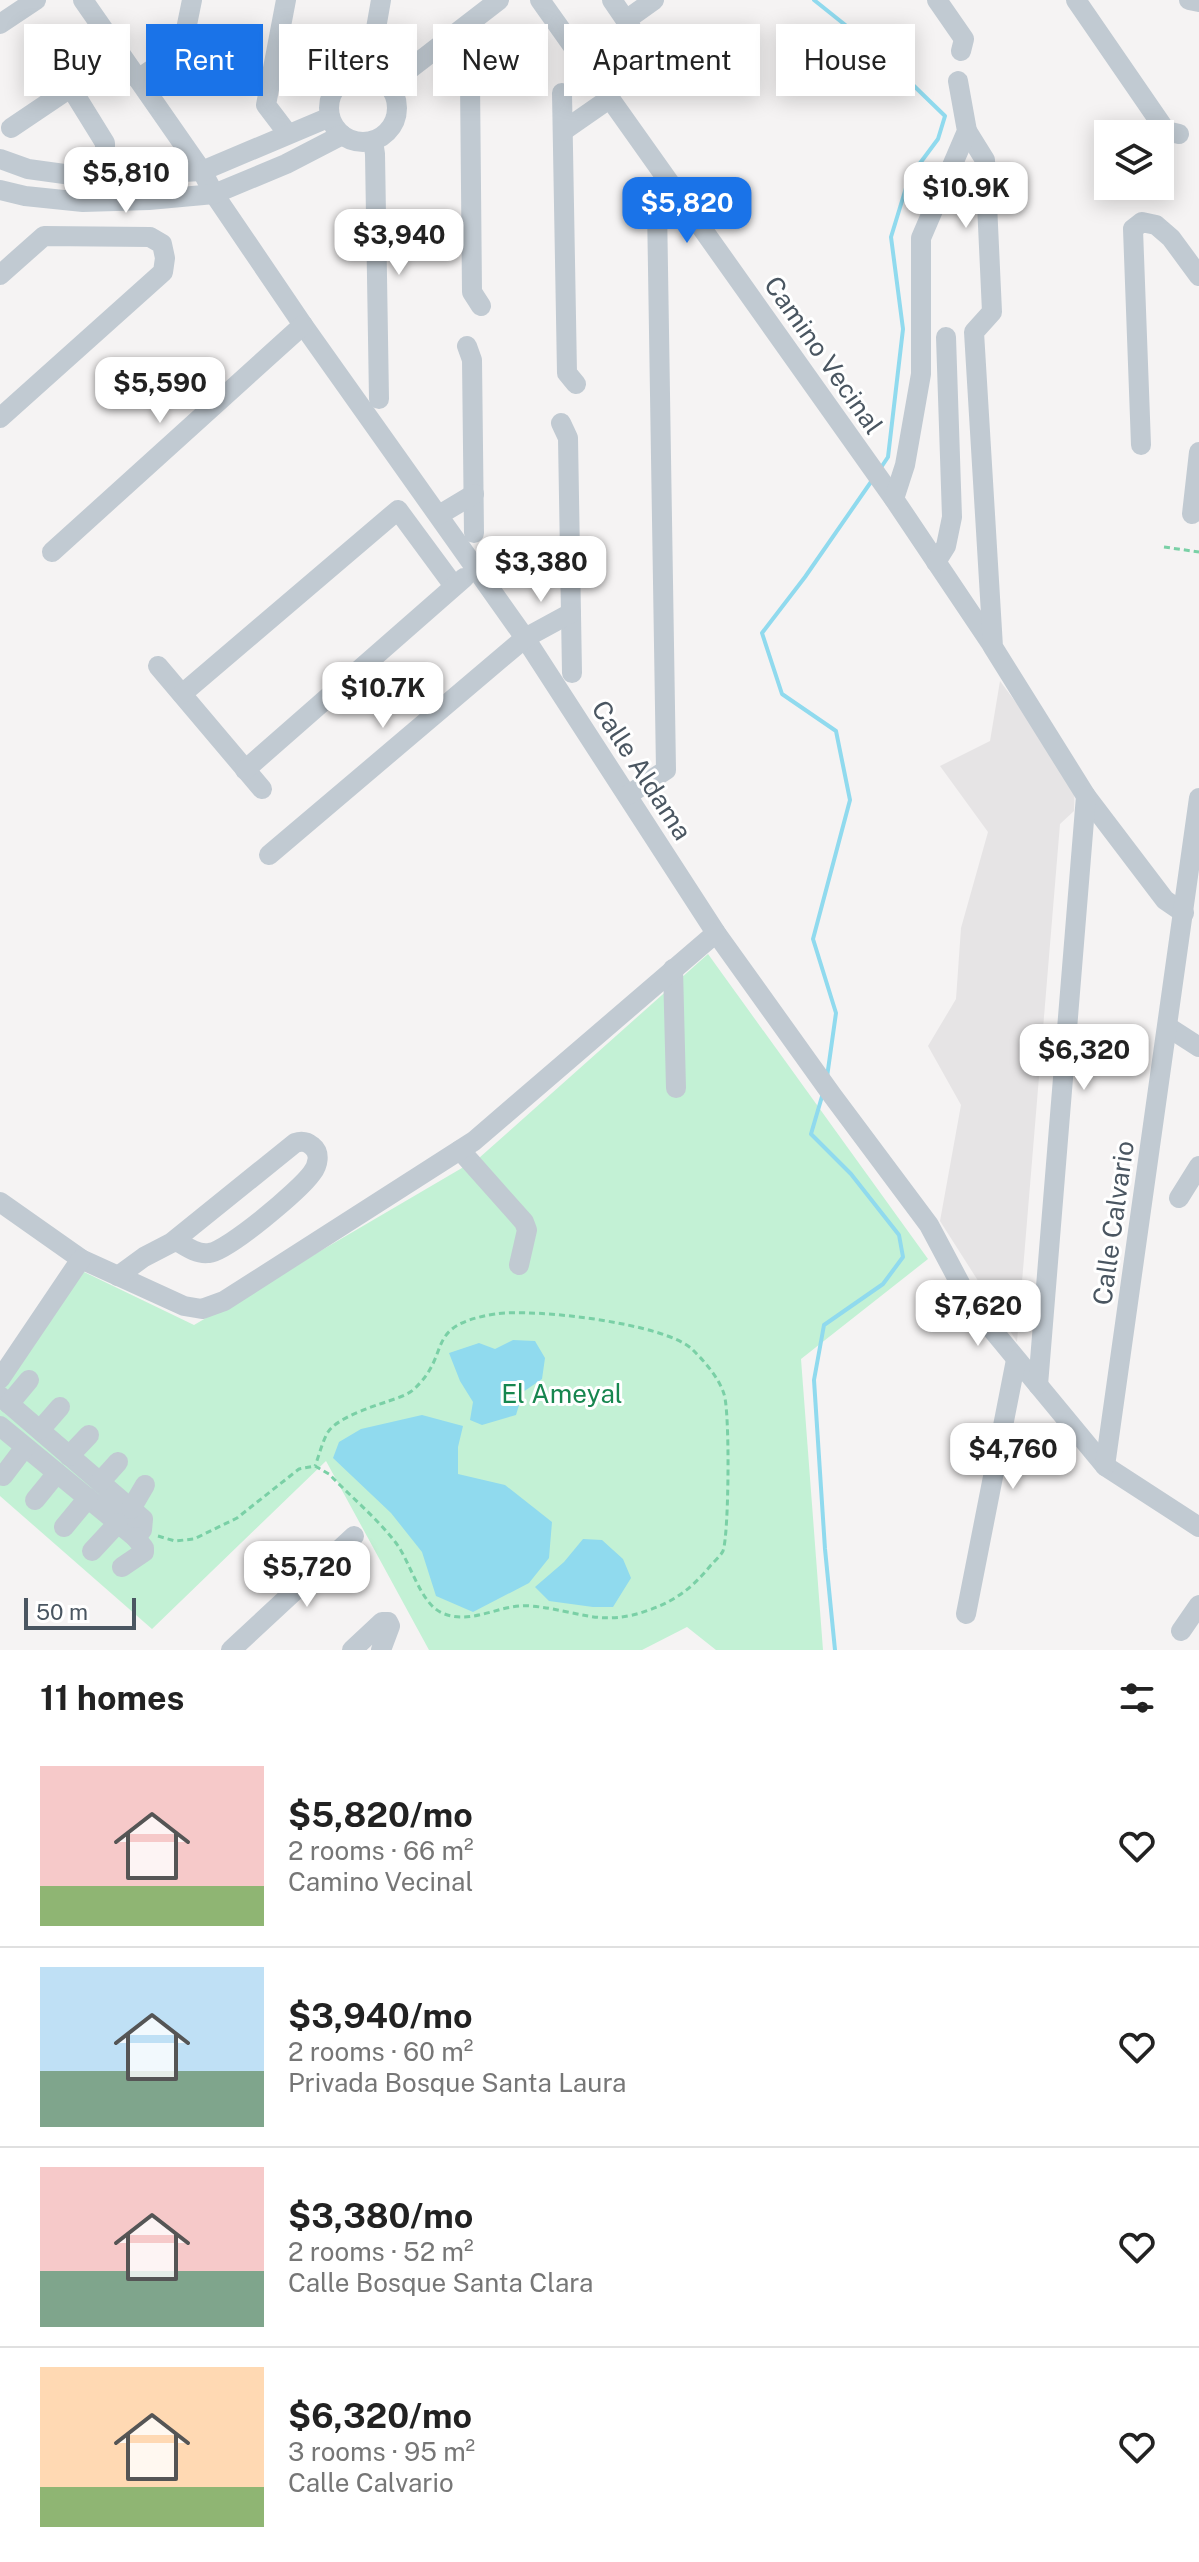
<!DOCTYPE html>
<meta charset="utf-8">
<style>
body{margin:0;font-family:"Public Sans",sans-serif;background:#f2f2f2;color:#222;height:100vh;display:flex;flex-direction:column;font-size:30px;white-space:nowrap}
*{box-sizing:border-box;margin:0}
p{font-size:26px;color:#767676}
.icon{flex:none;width:44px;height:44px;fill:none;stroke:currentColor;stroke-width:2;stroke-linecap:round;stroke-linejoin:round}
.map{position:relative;height:1650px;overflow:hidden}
.side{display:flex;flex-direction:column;background:#fff;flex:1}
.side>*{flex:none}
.hud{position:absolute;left:24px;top:24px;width:1152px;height:72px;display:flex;gap:16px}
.fabs{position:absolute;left:1094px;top:120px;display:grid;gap:16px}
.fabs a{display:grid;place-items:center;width:80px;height:80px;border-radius:0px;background:#fff;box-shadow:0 4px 20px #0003;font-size:40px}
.scale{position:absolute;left:24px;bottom:20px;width:112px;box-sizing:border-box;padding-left:8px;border:4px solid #4a5661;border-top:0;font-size:22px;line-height:28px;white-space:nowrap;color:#4a5661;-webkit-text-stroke:6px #fff;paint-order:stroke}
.price{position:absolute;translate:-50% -68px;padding:0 18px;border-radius:16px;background:#fff;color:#222;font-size:26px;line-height:52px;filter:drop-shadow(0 2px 4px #0008)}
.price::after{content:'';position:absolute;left:50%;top:48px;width:24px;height:18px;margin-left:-12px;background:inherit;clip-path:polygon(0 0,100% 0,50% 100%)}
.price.selected{background:#1a73e8;color:#fff}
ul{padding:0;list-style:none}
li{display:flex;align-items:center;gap:24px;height:200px;padding:0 40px}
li+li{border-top:2px solid #e0e0e0}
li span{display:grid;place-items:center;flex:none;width:224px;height:160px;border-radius:0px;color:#555}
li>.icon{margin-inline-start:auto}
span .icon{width:96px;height:96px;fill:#fffc;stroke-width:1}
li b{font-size:34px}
h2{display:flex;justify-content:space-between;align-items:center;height:96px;padding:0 40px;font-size:34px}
.pill{padding:0 28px;border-radius:0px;background:#fff;box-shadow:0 4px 20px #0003;font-size:28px;line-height:72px}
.pill.selected{background:#1a73e8;color:#fff}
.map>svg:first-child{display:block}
.education{fill:#e6e4e5}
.green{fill:#c3f1d5}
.water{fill:#90daee}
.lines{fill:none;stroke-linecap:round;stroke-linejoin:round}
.stream{stroke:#90daee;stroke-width:4}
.path{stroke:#7ad0a6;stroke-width:3;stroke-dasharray:6 4;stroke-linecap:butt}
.minor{stroke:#c1cad2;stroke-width:20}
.labels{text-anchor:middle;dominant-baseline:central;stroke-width:6;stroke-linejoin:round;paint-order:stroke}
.street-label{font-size:26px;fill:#4a5661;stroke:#fff}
.park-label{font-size:26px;fill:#17864f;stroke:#fff}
</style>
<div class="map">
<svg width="1199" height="1650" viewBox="0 0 1199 1650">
<rect width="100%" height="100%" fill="#f5f3f3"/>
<polygon class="education" points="1000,681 1075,782 1074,811 1060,824 1017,1342 940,1221 961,1105 928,1046 956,999 961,928 988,832 940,766 990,741"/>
<polygon class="green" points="708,954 928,1259 801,1359 823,1650 716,1650 687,1627 642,1650 429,1650 326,1461 152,1629 0,1496 0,1393 82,1271 194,1325 479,1158"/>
<g class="water">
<polygon points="513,1340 535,1341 545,1358 542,1379 523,1392 516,1415 482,1425 470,1420 473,1402 460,1381 449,1353 479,1343 495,1349"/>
<polygon points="422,1415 463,1426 458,1447 458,1474 505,1485 552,1522 549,1558 529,1583 473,1612 436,1596 422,1552 391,1513 333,1458 339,1442 361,1429"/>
<polygon points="583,1539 602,1540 623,1559 631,1578 613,1607 593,1607 549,1601 535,1587 564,1562"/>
</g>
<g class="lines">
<g class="stream">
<polyline points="814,0 879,52 945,116 938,139 909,178 891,237 903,329 888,457 880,469"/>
<polyline points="827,1077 836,1013 813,939 850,800 836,731 782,694 762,633 805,577 873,479"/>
<polyline points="823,1093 811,1134 851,1174 899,1235 903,1257 883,1284 824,1325 814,1380 825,1549 835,1650"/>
</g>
<g class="path">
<polyline points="1164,547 1199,552"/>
<path d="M158,1536L175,1541L194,1539L237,1518L299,1469L315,1466L329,1474C351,1497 377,1518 396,1543C411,1563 420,1603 442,1613C473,1626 500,1603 531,1606C577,1610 601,1628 649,1610C676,1601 694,1586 711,1565C715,1561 721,1555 723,1551C729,1534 730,1411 724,1394C719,1378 705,1362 693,1350C666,1323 533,1308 495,1314C421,1326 454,1353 413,1390C406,1396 394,1399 386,1402C370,1407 336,1419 328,1432C322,1442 319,1456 315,1466"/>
</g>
<g class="minor">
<polyline points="83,0 202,171 214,194 303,325 525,638 716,933 832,1095 929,1225 971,1304 1105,1466 1199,1527"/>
<polyline points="286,0 266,105 288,134"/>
<polyline points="540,0 894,499 992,645"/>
<polyline points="612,0 657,66"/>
<polyline points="937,0 964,39 961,51"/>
<polyline points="1076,0 1166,131 1179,134"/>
<polyline points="1189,0 1199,2"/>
<polyline points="626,20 654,0"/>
<polyline points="0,24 36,0"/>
<polyline points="442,44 470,81 472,292 481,306"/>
<circle cx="363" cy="108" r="34"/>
<polyline points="368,74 381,0"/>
<polyline points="138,79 182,49 192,0"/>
<polyline points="389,85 499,0"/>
<polyline points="71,88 105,143 105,176"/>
<polyline points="562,93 567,373 576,384"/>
<polyline points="11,128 100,68"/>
<polyline points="563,131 609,99"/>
<polyline points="967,131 985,160 992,312 974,332 993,647 1086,796 1165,900 1184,913"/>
<polyline points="373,141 375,154 379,399"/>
<polyline points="0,159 28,169 86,177 202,171 330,117"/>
<polyline points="0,190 25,196 83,202 149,200 214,194 286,164 342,135"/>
<polyline points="0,275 44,236 150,237 162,244 165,258 163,272 0,418"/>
<polyline points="467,346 472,360 474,533"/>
<polyline points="561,423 568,438 572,673"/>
<polyline points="1141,445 1133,229 1142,222 1156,225 1171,238 1199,276"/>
<polyline points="894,499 905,465 921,374 921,238 967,131 958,81"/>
<polyline points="1192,514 1199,452"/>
<polyline points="439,515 474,494"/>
<polyline points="52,552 303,325"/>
<polyline points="936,562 946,546 952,517 946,337"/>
<polyline points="158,666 262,789"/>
<polyline points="182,694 398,510 454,586"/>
<polyline points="245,770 464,578"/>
<polyline points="628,795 666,770 657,206 675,190"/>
<polyline points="269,855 525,638 571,613"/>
<polyline points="673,969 676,1088"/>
<polyline points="1168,1027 1199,1047"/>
<polyline points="460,1150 524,1222 527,1230 519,1265"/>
<polyline points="1179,1198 1199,1166"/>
<polyline points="0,1202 81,1259 184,1306 202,1309 224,1301 474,1141 716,933"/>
<path d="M118,1276L144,1257L171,1243L295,1143C301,1141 306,1141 312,1146C321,1153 318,1165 312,1173C300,1190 228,1251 209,1253C197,1255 185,1246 175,1240"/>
<polyline points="0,1379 81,1259"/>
<polyline points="1038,1385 1086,796"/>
<polyline points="0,1396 143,1519 142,1530 135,1537 0,1426"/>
<polyline points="9,1404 29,1380"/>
<polyline points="40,1430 60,1407"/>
<polyline points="69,1456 89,1435"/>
<polyline points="1105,1466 1199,798"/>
<polyline points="3,1476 25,1447"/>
<polyline points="100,1482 118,1462"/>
<polyline points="35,1500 57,1473"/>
<polyline points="131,1509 145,1485"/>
<polyline points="64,1527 88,1498"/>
<polyline points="92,1551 118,1523"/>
<polyline points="122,1567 144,1552 144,1548 135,1537"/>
<polyline points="966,1614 1016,1360"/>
<polyline points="1181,1631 1199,1605"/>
<polyline points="231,1650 354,1536"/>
<polyline points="352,1650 382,1622 388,1622 390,1626 381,1650"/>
</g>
</g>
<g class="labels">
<g class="street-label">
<text transform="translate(824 355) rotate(55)">Camino Vecinal</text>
<text transform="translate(642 770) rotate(57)">Calle Aldama</text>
<text transform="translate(1113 1223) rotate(-82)">Calle Calvario</text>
</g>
<g class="park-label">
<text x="562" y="1393">El Ameyal</text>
</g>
</g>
</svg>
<div class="fabs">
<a><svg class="icon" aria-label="layers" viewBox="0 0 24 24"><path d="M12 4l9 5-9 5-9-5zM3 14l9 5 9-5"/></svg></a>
</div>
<div class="scale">50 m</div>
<b class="price" style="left:126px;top:215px">$5,810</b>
<b class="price" style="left:966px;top:230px">$10.9K</b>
<b class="price selected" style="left:687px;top:245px">$5,820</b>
<b class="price" style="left:399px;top:277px">$3,940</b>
<b class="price" style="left:160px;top:425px">$5,590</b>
<b class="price" style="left:541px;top:604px">$3,380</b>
<b class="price" style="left:383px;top:730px">$10.7K</b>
<b class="price" style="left:1084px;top:1092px">$6,320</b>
<b class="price" style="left:978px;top:1348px">$7,620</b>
<b class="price" style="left:1013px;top:1491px">$4,760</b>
<b class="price" style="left:307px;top:1609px">$5,720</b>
<div class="hud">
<a class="pill">Buy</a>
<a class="pill selected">Rent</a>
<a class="pill">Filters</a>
<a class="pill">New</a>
<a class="pill">Apartment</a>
<a class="pill">House</a>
</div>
</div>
<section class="side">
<h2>11 homes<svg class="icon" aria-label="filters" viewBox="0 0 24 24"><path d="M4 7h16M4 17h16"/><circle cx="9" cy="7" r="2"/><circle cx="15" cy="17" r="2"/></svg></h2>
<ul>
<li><span style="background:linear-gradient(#f6c9c9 75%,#8fb573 0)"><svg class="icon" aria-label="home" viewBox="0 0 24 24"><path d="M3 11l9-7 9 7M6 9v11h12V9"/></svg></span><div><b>$5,820/mo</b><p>2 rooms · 66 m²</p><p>Camino Vecinal</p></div><svg class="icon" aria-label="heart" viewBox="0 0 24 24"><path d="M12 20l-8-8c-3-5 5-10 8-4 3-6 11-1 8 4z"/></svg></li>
<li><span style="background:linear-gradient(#bfe0f5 65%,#7fa58c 0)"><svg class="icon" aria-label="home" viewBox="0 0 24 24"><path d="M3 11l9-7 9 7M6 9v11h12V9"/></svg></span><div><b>$3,940/mo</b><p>2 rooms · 60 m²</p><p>Privada Bosque Santa Laura</p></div><svg class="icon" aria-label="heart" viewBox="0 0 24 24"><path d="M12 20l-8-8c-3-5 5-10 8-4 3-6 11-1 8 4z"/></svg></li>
<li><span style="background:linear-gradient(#f6c9c9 65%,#7fa58c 0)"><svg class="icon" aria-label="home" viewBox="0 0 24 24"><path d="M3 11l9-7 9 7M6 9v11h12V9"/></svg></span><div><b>$3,380/mo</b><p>2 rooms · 52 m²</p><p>Calle Bosque Santa Clara</p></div><svg class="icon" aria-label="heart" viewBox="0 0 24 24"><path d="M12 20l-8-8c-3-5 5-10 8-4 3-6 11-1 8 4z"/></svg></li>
<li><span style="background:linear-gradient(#ffd9b3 75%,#8fb573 0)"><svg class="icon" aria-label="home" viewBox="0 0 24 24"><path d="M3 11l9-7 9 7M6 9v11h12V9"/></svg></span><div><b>$6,320/mo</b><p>3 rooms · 95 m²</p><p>Calle Calvario</p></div><svg class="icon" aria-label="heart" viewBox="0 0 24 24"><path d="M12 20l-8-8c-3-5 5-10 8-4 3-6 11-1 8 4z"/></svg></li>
</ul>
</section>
